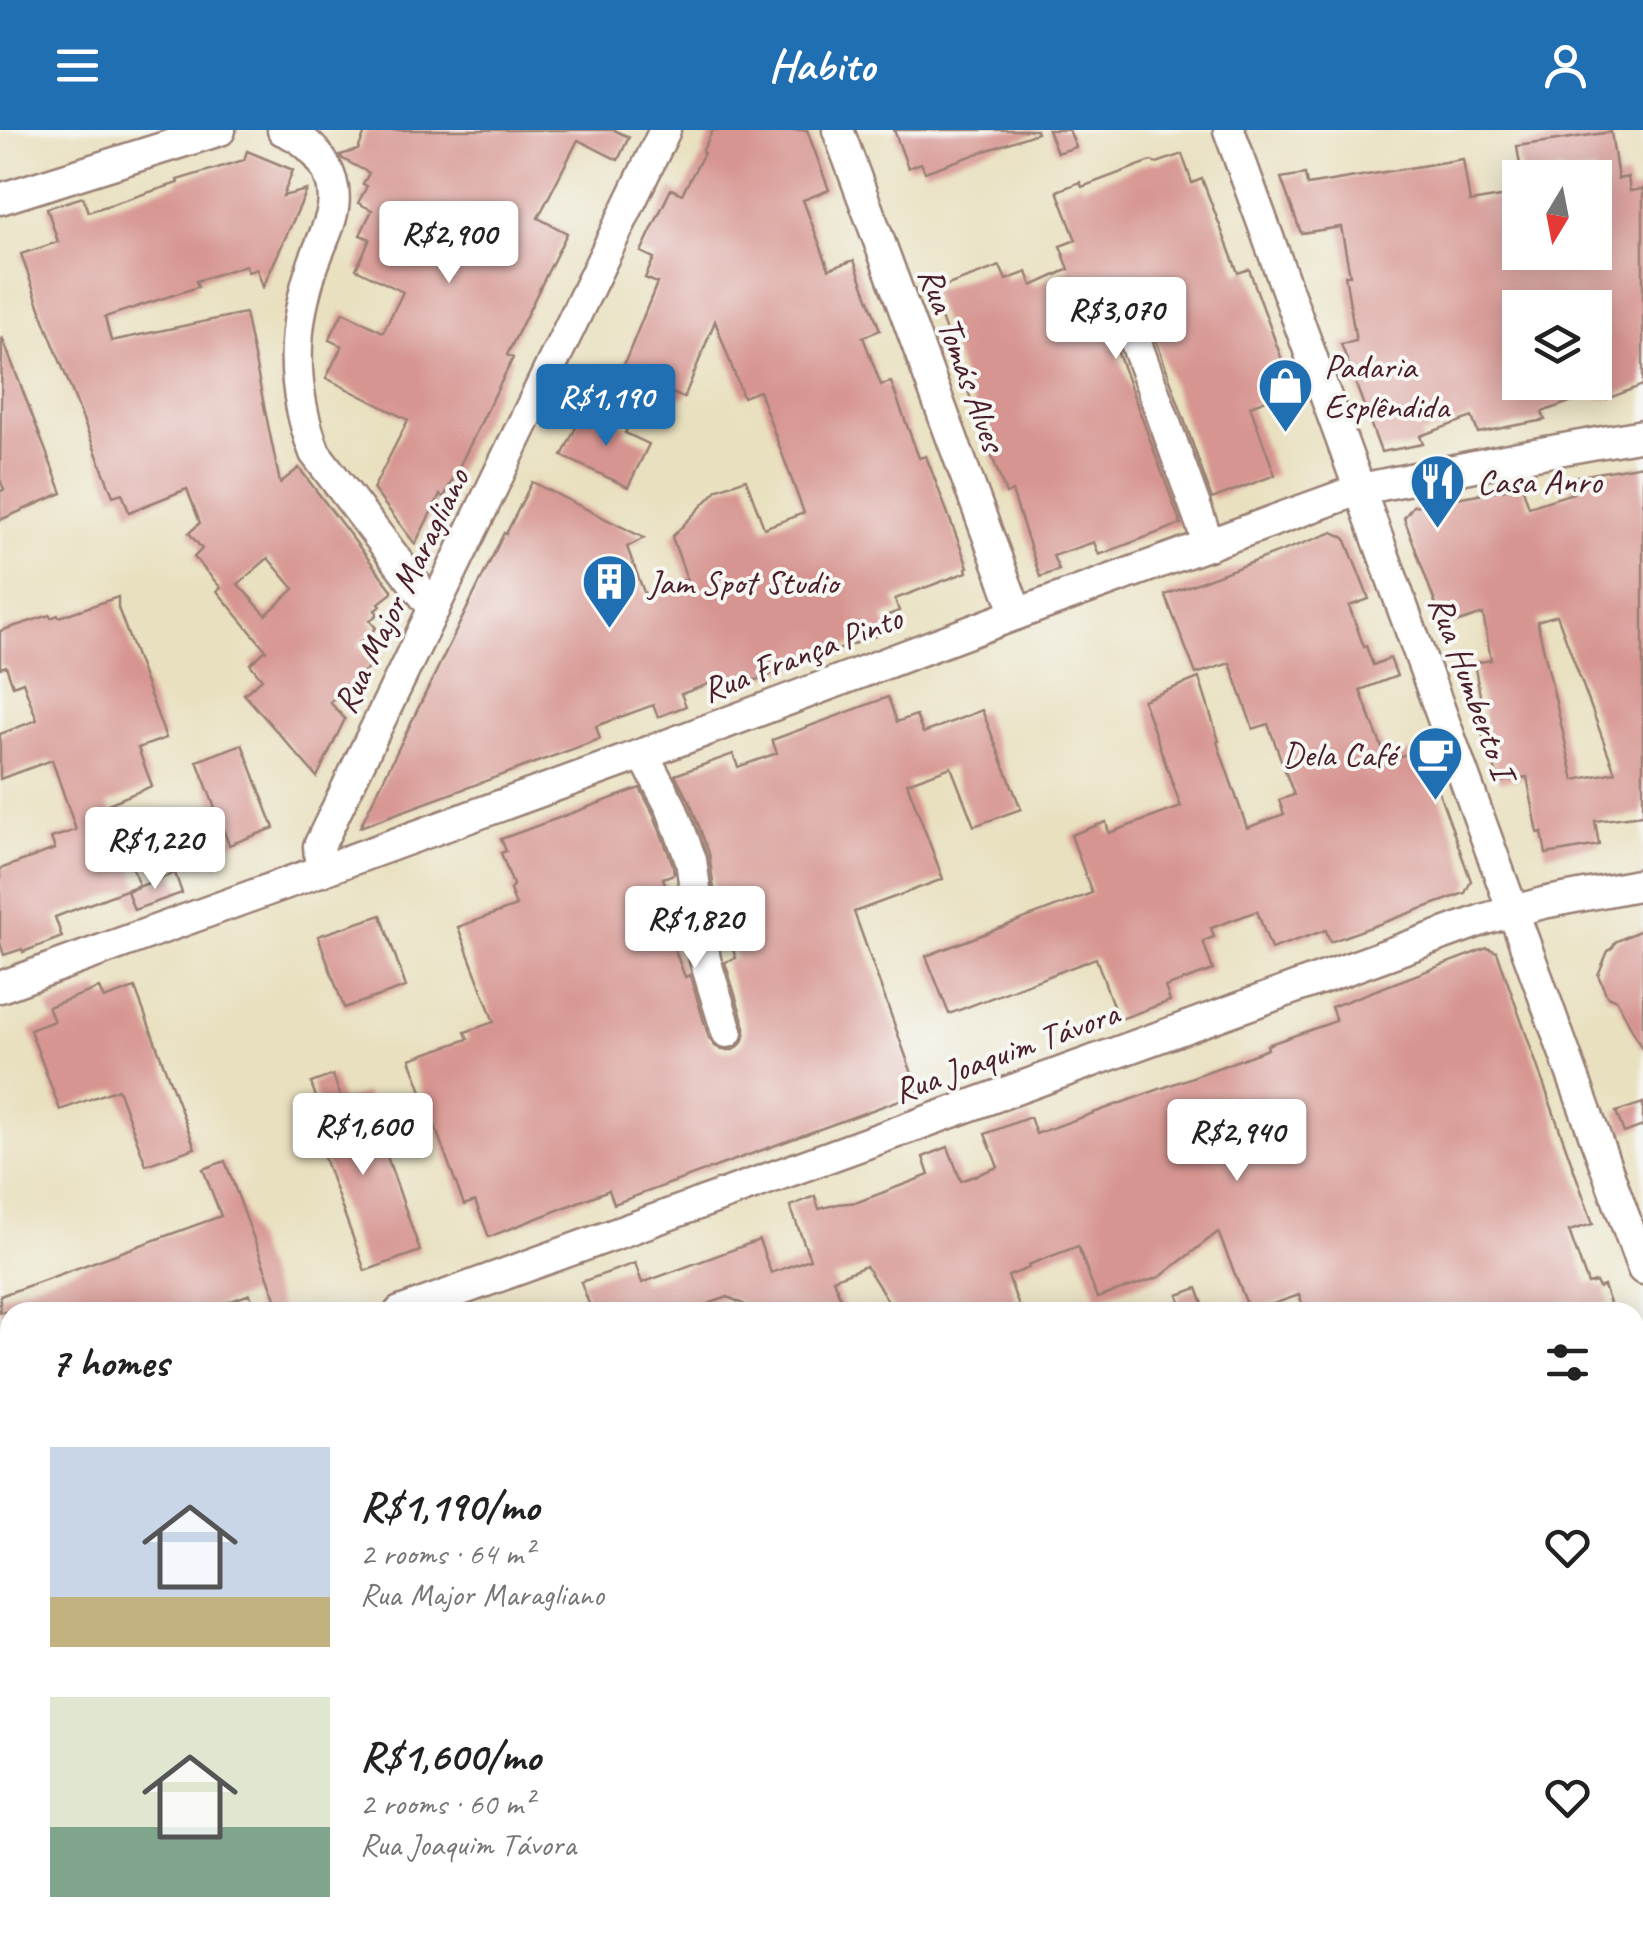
<!DOCTYPE html>
<meta charset="utf-8">
<style>
body{margin:0;font-family:Caveat,sans-serif;background:#f2f2f2;color:#222;height:100vh;display:flex;flex-direction:column;font-size:38px;white-space:nowrap}
*{box-sizing:border-box;margin:0}
p{font-size:32px;color:#767676}
.icon{flex:none;width:55px;height:55px;fill:none;stroke:currentColor;stroke-width:2;stroke-linecap:round;stroke-linejoin:round}
.map{position:relative;flex:1;overflow:hidden}
.details{position:absolute;left:0px;top:1172px;width:1645px;height:642px;display:flex;flex-direction:column;background:#fff;border-radius:30px 30px 0 0;box-shadow:0 5px 25px #0003}
.details>*{flex:none}
.needle{width:65px;rotate:190deg}
.fabs{position:absolute;left:1502px;top:30px;display:grid;gap:20px}
.fabs a{display:grid;place-items:center;width:110px;height:110px;border-radius:0px;background:#fff;box-shadow:0 5px 25px #0003;font-size:50px}
.price{position:absolute;translate:-50% -85px;padding:0 22px;border-radius:10px;background:#fff;color:#222;font-size:32px;line-height:65px;filter:drop-shadow(0 2px 5px #0008)}
.price::after{content:'';position:absolute;left:50%;top:60px;width:30px;height:22px;margin-left:-15px;background:inherit;clip-path:polygon(0 0,100% 0,50% 100%)}
.price.selected{background:#1f6fb2;color:#fff}
ul{padding:0;list-style:none}
li{display:flex;align-items:center;gap:30px;height:250px;padding:0 50px}
li span{display:grid;place-items:center;flex:none;width:280px;height:200px;border-radius:0px;color:#555}
li>.icon{margin-inline-start:auto}
span .icon{width:120px;height:120px;fill:#fffc;stroke-width:1}
li b{font-size:42px}
h2{display:flex;justify-content:space-between;align-items:center;height:120px;padding:0 50px;font-size:42px}
header{display:flex;justify-content:space-between;align-items:center;height:130px;padding:0 50px;background:#1f6fb2;color:#fff;font-size:45px;font-weight:700}
.map>svg:first-child{display:block}
.building{fill:#d79591;fill-rule:evenodd}
.lines{fill:none;stroke-linecap:round;stroke-linejoin:round}
.street-casing{stroke:#9a8075;stroke-width:35}
.street{stroke:#fff;stroke-width:30}
.labels{text-anchor:middle;dominant-baseline:central;stroke-width:8;stroke-linejoin:round;paint-order:stroke}
.street-label{font-size:35px;fill:#4a1f2b;stroke:#f6f6f2}
.poi-label{font-size:35px;fill:#4a1f2b;stroke:#f6f6f2;text-anchor:start}
</style>
<header><svg class="icon" aria-label="menu" viewBox="0 0 24 24"><path d="M4 6h16M4 12h16M4 18h16"/></svg>Habito<svg class="icon" aria-label="person" viewBox="0 0 24 24"><circle cx="12" cy="8" r="4"/><path d="M4 21q1-7 8-7t8 7"/></svg></header>
<div class="map">
<svg width="1643" height="1813" viewBox="0 0 1643 1813">
<rect width="100%" height="100%" fill="#f6f6f2"/>
<filter id="ink" filterUnits="userSpaceOnUse"><feTurbulence type="fractalNoise" baseFrequency=".01" numOctaves="2"/><feDisplacementMap in="SourceGraphic" scale="20" xChannelSelector="R" yChannelSelector="G"/><feConvolveMatrix kernelMatrix="1 2 1 2 8 2 1 2 1" color-interpolation-filters="sRGB"/></filter>
<filter id="wash" filterUnits="userSpaceOnUse"><feTurbulence type="fractalNoise" baseFrequency=".0048" numOctaves="4" result="noise"/><feDisplacementMap in="SourceGraphic" scale="40" xChannelSelector="R" yChannelSelector="G"/><feGaussianBlur stdDeviation="2.25" result="paint"/><feColorMatrix in="noise" values="0 0 0 0 0 0 0 0 0 0 0 0 0 0 0 0 0 1.4 0 .05"/><feComposite in="paint" operator="in"/></filter>
<g filter="url(#wash)">
<rect width="100%" height="100%" fill="#e9e0bf"/>
<g id="blocks">
<g class="building">
<polygon points="366,0 614,0 629,7 618,30 578,10 538,88 567,103 507,225 513,228 444,367 440,365 415,414 373,359 408,290 326,248 342,216 329,210 343,182 383,202 403,162 356,139 370,109 360,105 372,80 358,73 367,56 363,54 369,43 343,29 340,25 358,20"/>
<polygon points="713,0 807,0 829,60 803,70 829,139 854,130 880,200 863,207 881,255 891,252 919,328 926,326 968,437 966,438 967,442 895,469 899,481 883,487 889,501 729,560 725,548 681,564 686,576 658,587 653,575 596,596 600,609 360,697 504,403 506,404 532,352 644,408 627,417 645,465 687,449 672,407 718,359 746,349 764,398 804,383 759,261 743,267 715,191 684,268 621,242 657,153 645,148 654,128 641,122 671,59 682,64 704,23 702,22"/>
<polygon points="894,0 1036,0 1037,3 925,42 921,33 908,38"/>
<polygon points="1048,0 1069,0 1076,17 1057,23"/>
<path d="M1611,2L1618,49L1628,47L1630,61L1643,59V255L1607,269L1606,267L1599,269L1597,262L1542,282L1545,290L1512,296L1478,303L1472,287L1420,306L1423,314L1381,322L1341,214L1356,211L1345,145H1350L1341,97L1301,103L1281,48L1305,44L1307,55L1463,29L1470,72L1520,64V122H1595V41L1563,45L1562,41L1522,47L1517,16ZM1520,178H1595V252H1520Z"/>
<path d="M247,21L293,40L283,66L307,60L263,157L257,139L248,142L246,135L196,151L198,157L105,187L111,211L245,183L280,353L299,338L392,460V463L379,473L381,476L375,480L378,484L370,491L376,498L358,514L373,534L330,572L345,589L317,647L244,564L262,549L250,534L266,520L217,461L221,458L194,427L202,419L189,403L200,393L187,359L129,382L122,363L113,366L44,190L21,124L58,112L47,78L83,67L88,82L178,53L177,50L244,30ZM268,428L294,459L266,485L238,454Z"/>
<polygon points="1182,24 1192,53 1202,49 1238,143 1249,139 1293,260 1250,276 1275,345 1212,369 1153,201 1139,192 1128,193 1120,199 1117,206 1117,214 1115,215 1181,394 1099,425 1094,412 1053,426 1059,440 1040,447 1012,361 1006,364 931,161 1000,136 1006,150 1027,142 1032,156 1069,139 1060,116 1076,110 1057,61 1080,52 1082,57 1151,31 1157,33"/>
<polygon points="2,207 62,363 0,390 0,361 4,360 0,349"/>
<polygon points="583,283 606,294 609,287 628,297 625,303 649,314 628,357 562,326"/>
<path d="M1643,335V685L1595,691L1599,715L1546,724L1542,702L1538,703L1527,647L1500,652L1480,598L1486,597L1474,533L1491,530L1483,484L1444,497L1404,388L1413,376L1522,356L1529,377L1573,363L1568,348ZM1557,485L1615,642L1574,650L1537,491Z"/>
<polygon points="1333,402 1345,408 1369,469 1349,476 1364,517 1366,516 1373,535 1390,528 1397,546 1360,560 1387,631 1423,618 1471,751 1465,763 1330,812 1326,800 1271,819 1257,781 1211,798 1214,807 1203,811 1213,840 1165,857 1170,871 1118,890 1096,828 949,884 926,826 1092,763 1071,705 1106,692 1109,703 1181,677 1143,570 1199,548 1219,611 1217,612 1247,698 1284,684 1279,670 1294,665 1268,594 1253,599 1230,533 1196,544 1165,465"/>
<polygon points="118,467 118,478 166,608 138,618 152,656 108,674 139,755 55,787 62,807 23,822 22,819 4,825 0,813 0,739 55,719 51,708 76,700 52,630 0,649 0,604 37,590 23,552 13,556 6,536 0,538 0,501 50,485 51,488 58,485 59,487"/>
<polygon points="888,567 897,592 916,585 923,603 982,580 1021,679 974,696 951,637 907,653 943,749 854,782 919,963 614,1074 609,1060 489,1107 475,1071 464,1075 410,929 468,909 465,902 494,892 458,797 516,776 510,760 513,755 501,723 506,721 501,709 640,658 654,685 673,735 674,744 663,748 683,806 671,810 685,847 690,845 709,908 715,916 722,920 733,920 741,914 745,905 745,897 725,832 736,828 716,774 709,723 689,670 675,645 733,624 738,637 777,623 772,610"/>
<polygon points="242,614 274,698 229,715 197,631"/>
<polygon points="175,743 182,763 134,780 127,761"/>
<polygon points="381,785 406,857 344,878 318,806"/>
<polygon points="1643,799 1643,921 1617,870 1607,866 1598,845 1608,821 1613,817 1615,812"/>
<polygon points="1487,818 1497,822 1593,1094 1569,1101 1588,1154 1596,1152 1599,1158 1604,1156 1613,1182 1305,1182 1299,1165 1250,1182 1218,1102 1160,1147 1097,1168 1078,1116 1028,1135 1029,1138 1008,1146 1021,1182 895,1182 866,1136 833,1149 846,1182 756,1182 754,1179 728,1167 684,1182 592,1182 581,1152 635,1133 642,1153 759,1110 771,1143 810,1129 790,1076 815,1066 819,1079 838,1074 858,1072 929,1045 923,1027 948,1017 961,1051 998,1037 985,1004 1030,987 1036,1004 1223,936 1268,919 1267,915 1336,891 1331,877"/>
<polygon points="99,858 104,869 135,858 195,1018 146,1035 118,959 60,980 30,900 54,891 48,877"/>
<polygon points="333,945 342,971 365,963 420,1121 365,1141 316,1006 328,1001 311,953"/>
<polygon points="1643,973 1643,996 1624,1003 1616,982"/>
<polygon points="225,1031 281,1182 256,1182 250,1164 200,1182 0,1182 0,1166 221,1086 203,1039"/>
<polygon points="1197,1158 1206,1182 1184,1182 1178,1165"/>
</g>
</g>
</g>
<g filter="url(#ink)">
<use href="#blocks" fill-opacity="0" stroke="#9a8075" stroke-width="2.5"/>
<g class="lines">
<defs>
<g id="street">
<path d="M283,0C301,7 314,18 324,34C346,72 326,98 313,135C308,149 304,165 301,180C292,229 297,276 315,323L434,479"/>
<polyline points="838,0 1017,484"/>
<polyline points="1229,0 1643,1139"/>
<polyline points="0,69 220,0"/>
<polyline points="1135,210 1209,415"/>
<polyline points="643,624 671,677 691,730 705,830 727,902"/>
<polyline points="321,741 319,716 665,0"/>
<polyline points="0,857 643,624 1017,484 1361,359 1524,326 1643,305"/>
<polyline points="400,1182 1485,789 1543,773 1643,754"/>
<polyline points="1635,1236 1643,1234"/>
<polyline points="0,1333 10,1329"/>
<polyline points="1635,1496 1643,1494"/>
<polyline points="589,1805 594,1813"/>
<polyline points="1104,1805 1108,1813"/>
</g>
</defs>
<use href="#street" class="street-casing"/>
<use href="#street" class="street"/>
</g>
</g>
<defs>
<symbol id="shop-pin" viewBox="-11 -11 22 30"><path d="M0 17L-7.5 6A9.5 9.5 0 1 1 7.5 6Z" fill="#1f6fb2" stroke="#f6f6f2"/><path d="M-5-2.5h2.3a2.7 3.5 0 0 1 5.4 0H5L5.5 6h-11ZM-1.5-2.5h3a1.5 2.3 0 0 0-3 0Z" fill="#fff"/></symbol>
<symbol id="restaurant-pin" viewBox="-11 -11 22 30"><path d="M0 17L-7.5 6A9.5 9.5 0 1 1 7.5 6Z" fill="#1f6fb2" stroke="#f6f6f2"/><path d="M-5-6h1v4h1v-4h1v4h1v-4h1v5L-1.5 .5V6h-2V.5L-5-1ZM5-6V6H3V1.5H1.5Q1.5-4 5-6Z" fill="#fff"/></symbol>
<symbol id="building-pin" viewBox="-11 -11 22 30"><path d="M0 17L-7.5 6A9.5 9.5 0 1 1 7.5 6Z" fill="#1f6fb2" stroke="#f6f6f2"/><path d="M-4-6H4V6H1V3H-1V6H-4ZM-2.5-4.3h1.7v1.8h-1.7ZM.8-4.3h1.7v1.8H.8ZM-2.5-1h1.7V.8h-1.7ZM.8-1h1.7V.8H.8Z" fill="#fff"/></symbol>
<symbol id="cafe-pin" viewBox="-11 -11 22 30"><path d="M0 17L-7.5 6A9.5 9.5 0 1 1 7.5 6Z" fill="#1f6fb2" stroke="#f6f6f2"/><path d="M-5.5-4.5H6V0H3Q3 3.5 0 3.5H-2.5Q-5.5 3.5-5.5 0ZM3-3.2v2h1.7v-2ZM-6 4.5H4V6H-6Z" fill="#fff"/></symbol>
</defs>
<g fill-rule="evenodd">
<use href="#shop-pin" x="1254" y="224" width="63" height="86"/>
<use href="#restaurant-pin" x="1406" y="320" width="63" height="86"/>
<use href="#building-pin" x="578" y="420" width="63" height="86"/>
<use href="#cafe-pin" x="1404" y="592" width="63" height="86"/>
</g>
<g class="labels">
<g class="street-label">
<text transform="translate(962 229) rotate(70)">Rua Tomás Alves</text>
<text transform="translate(401 461) rotate(-64)">Rua Major Maragliano</text>
<text transform="translate(802 524) rotate(-21)">Rua França Pinto</text>
<text transform="translate(1472 557) rotate(70)">Rua Humberto I</text>
<text transform="translate(1006 922) rotate(-20)">Rua Joaquim Távora</text>
</g>
<g class="poi-label">
<text x="1324" y="236">Padaria<tspan x="1324" dy="40">Esplêndida</tspan></text>
<text x="1477" y="351">Casa Anro</text>
<text x="648" y="452">Jam Spot Studio</text>
<text x="1396" y="624" text-anchor="end">Dela Café</text>
</g>
</g>
</svg>
<div class="fabs">
<a><svg class="needle" viewBox="-14 -14 28 28"><path d="M0-13l5 13h-10z" fill="#e53935"/><path d="M0 13l5-13h-10z" fill="#767676"/></svg></a>
<a><svg class="icon" aria-label="layers" viewBox="0 0 24 24"><path d="M12 4l9 5-9 5-9-5zM3 14l9 5 9-5"/></svg></a>
</div>
<b class="price" style="left:449px;top:156px">R$2,900</b>
<b class="price" style="left:1116px;top:232px">R$3,070</b>
<b class="price selected" style="left:606px;top:319px">R$1,190</b>
<b class="price" style="left:155px;top:762px">R$1,220</b>
<b class="price" style="left:695px;top:841px">R$1,820</b>
<b class="price" style="left:363px;top:1048px">R$1,600</b>
<b class="price" style="left:1237px;top:1054px">R$2,940</b>
<section class="details">
<h2>7 homes<svg class="icon" aria-label="filters" viewBox="0 0 24 24"><path d="M4 7h16M4 17h16"/><circle cx="9" cy="7" r="2"/><circle cx="15" cy="17" r="2"/></svg></h2>
<ul>
<li><span style="background:linear-gradient(#c9d6e8 75%,#c2b280 0)"><svg class="icon" aria-label="home" viewBox="0 0 24 24"><path d="M3 11l9-7 9 7M6 9v11h12V9"/></svg></span><div><b>R$1,190/mo</b><p>2 rooms · 64 m²</p><p>Rua Major Maragliano</p></div><svg class="icon" aria-label="heart" viewBox="0 0 24 24"><path d="M12 20l-8-8c-3-5 5-10 8-4 3-6 11-1 8 4z"/></svg></li>
<li><span style="background:linear-gradient(#dfe7d0 65%,#7fa58c 0)"><svg class="icon" aria-label="home" viewBox="0 0 24 24"><path d="M3 11l9-7 9 7M6 9v11h12V9"/></svg></span><div><b>R$1,600/mo</b><p>2 rooms · 60 m²</p><p>Rua Joaquim Távora</p></div><svg class="icon" aria-label="heart" viewBox="0 0 24 24"><path d="M12 20l-8-8c-3-5 5-10 8-4 3-6 11-1 8 4z"/></svg></li>
</ul>
</section>
</div>
